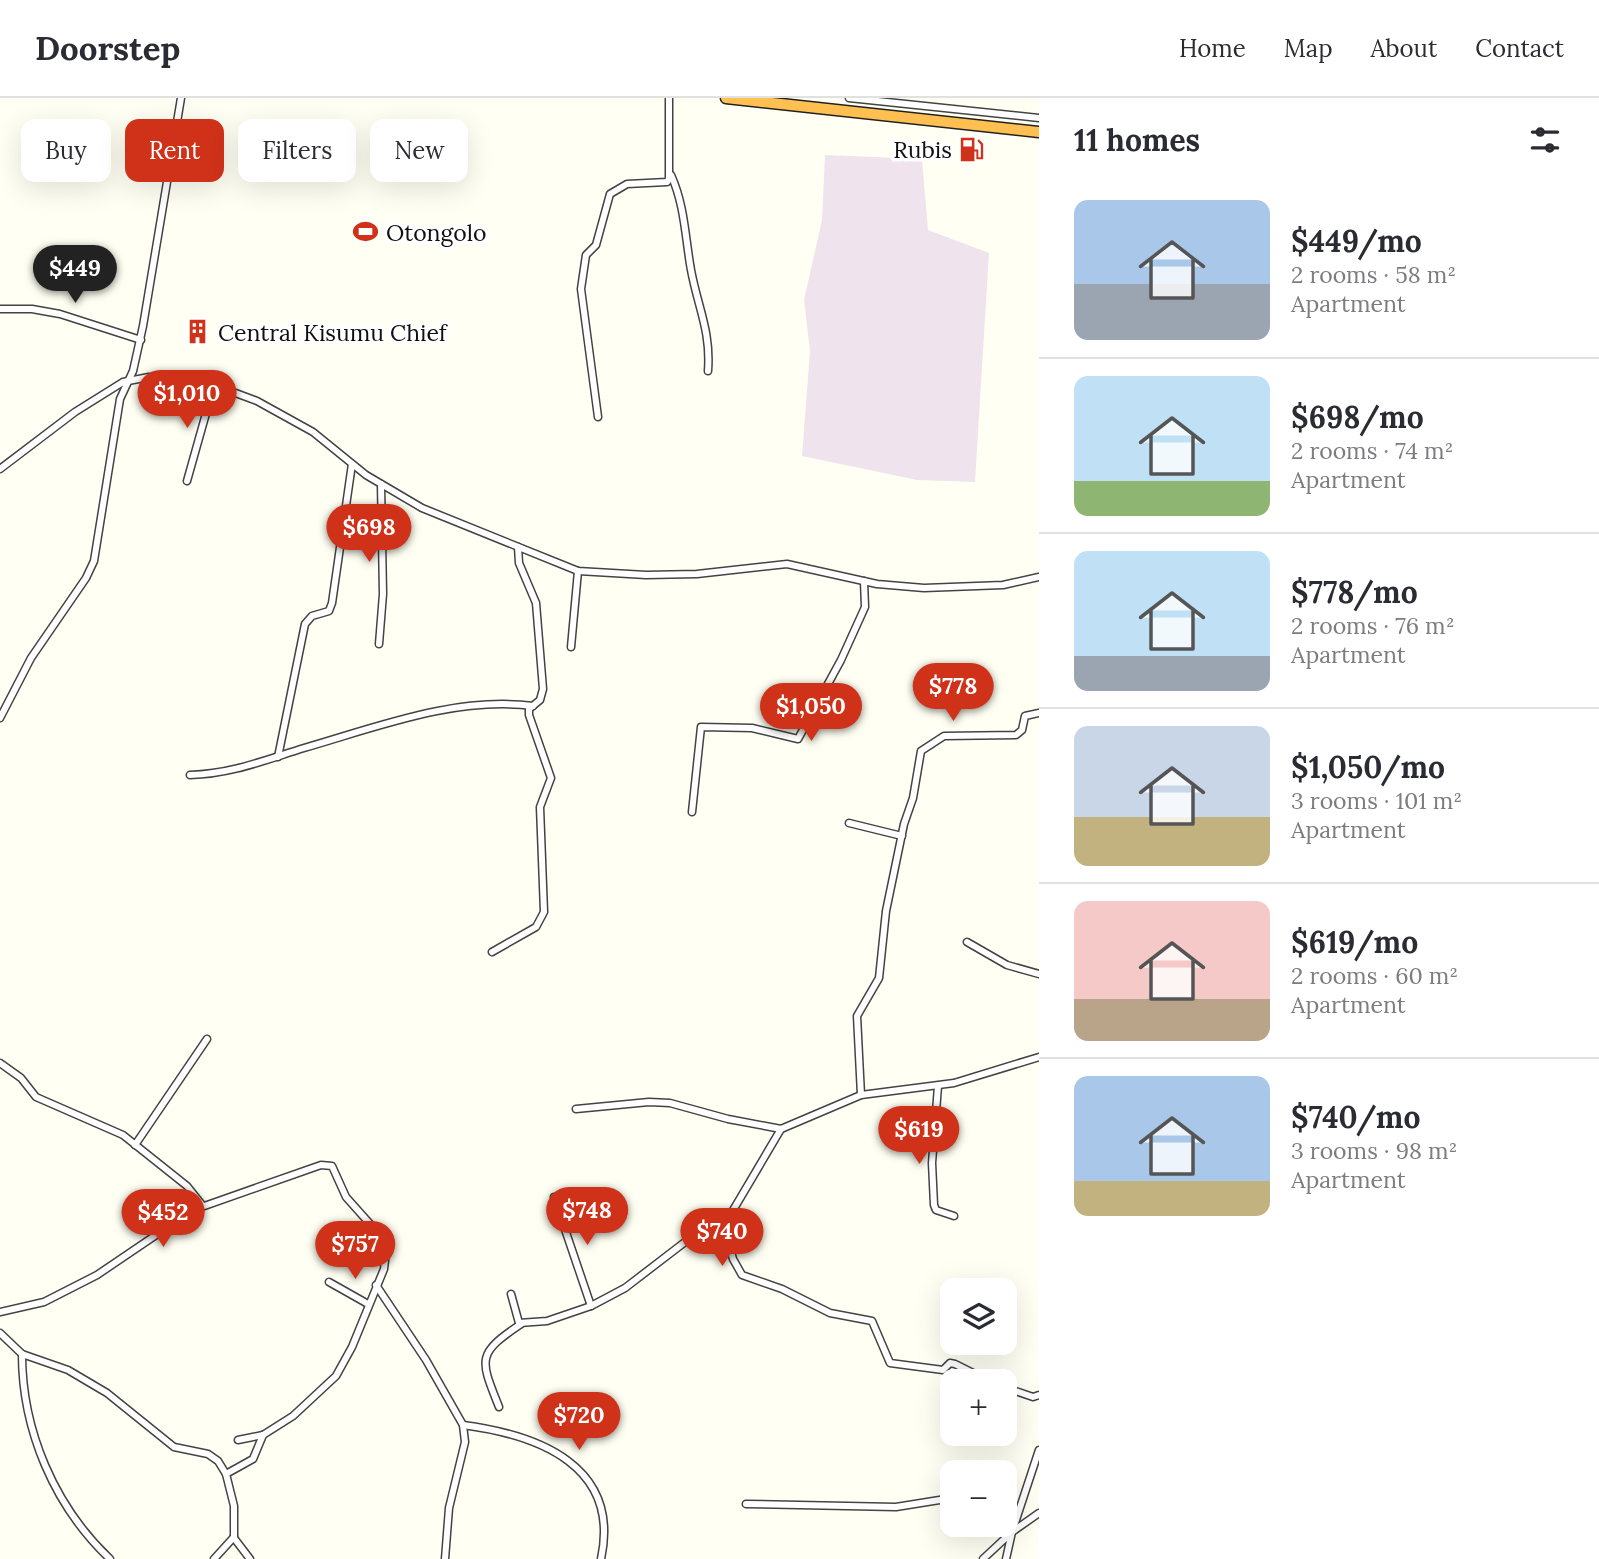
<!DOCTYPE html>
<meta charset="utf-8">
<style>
body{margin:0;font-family:Lora,serif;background:#f2f2f3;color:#2b2b33;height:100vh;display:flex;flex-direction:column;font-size:26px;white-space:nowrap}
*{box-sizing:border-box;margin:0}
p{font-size:23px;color:#7c7c81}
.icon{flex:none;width:38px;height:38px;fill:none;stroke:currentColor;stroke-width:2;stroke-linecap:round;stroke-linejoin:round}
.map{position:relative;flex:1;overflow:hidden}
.side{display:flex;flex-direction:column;background:#fff;width:560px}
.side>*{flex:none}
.banner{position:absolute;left:21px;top:21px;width:665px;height:63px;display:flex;gap:14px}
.controls{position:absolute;left:940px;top:1180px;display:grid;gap:14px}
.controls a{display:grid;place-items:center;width:77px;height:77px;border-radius:14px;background:#fff;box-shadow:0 7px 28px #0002;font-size:35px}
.price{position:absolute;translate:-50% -60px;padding:0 16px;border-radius:24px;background:#cf3119;color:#fff;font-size:23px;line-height:46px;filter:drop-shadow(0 2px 4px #0008)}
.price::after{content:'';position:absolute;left:50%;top:42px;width:21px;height:16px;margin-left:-10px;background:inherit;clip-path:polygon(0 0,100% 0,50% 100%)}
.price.current{background:#222;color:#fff}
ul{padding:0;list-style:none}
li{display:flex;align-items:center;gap:21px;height:175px;padding:0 35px}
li+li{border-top:2px solid #e1e1e2}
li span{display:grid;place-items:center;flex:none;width:196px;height:140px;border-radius:14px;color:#555}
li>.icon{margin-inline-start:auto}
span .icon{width:84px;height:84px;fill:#fffc;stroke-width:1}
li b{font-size:30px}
h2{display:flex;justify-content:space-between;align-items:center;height:84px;padding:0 35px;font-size:30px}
.pill{padding:0 24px;border-radius:14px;background:#fff;box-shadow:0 7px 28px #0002;font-size:24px;line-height:63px}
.pill.current{background:#cf3119;color:#fff}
header{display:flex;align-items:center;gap:42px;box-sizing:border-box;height:98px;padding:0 35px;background:#fff;border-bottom:2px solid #e1e1e2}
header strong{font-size:33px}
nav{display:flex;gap:38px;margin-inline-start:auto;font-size:24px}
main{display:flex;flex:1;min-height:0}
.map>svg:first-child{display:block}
.industrial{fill:#efe4ee}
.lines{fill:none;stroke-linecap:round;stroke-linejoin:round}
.street-casing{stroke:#434343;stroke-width:9}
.highway-casing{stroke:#212121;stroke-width:13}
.street{stroke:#fff;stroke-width:6}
.highway{stroke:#ffc051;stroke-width:10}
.labels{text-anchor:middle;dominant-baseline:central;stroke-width:7;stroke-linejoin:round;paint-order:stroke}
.poi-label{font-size:23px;fill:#101010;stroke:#fff;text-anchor:start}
</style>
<header>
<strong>Doorstep</strong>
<nav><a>Home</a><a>Map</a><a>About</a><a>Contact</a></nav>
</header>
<main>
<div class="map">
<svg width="1039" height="1461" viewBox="0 0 1039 1461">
<rect width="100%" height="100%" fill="#fffff3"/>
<polygon class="industrial" points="825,57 922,61 928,132 989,155 975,384 917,382 802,358 810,253 804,202 822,122"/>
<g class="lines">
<defs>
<g id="street">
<polyline points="849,0 1039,20"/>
<path d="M671,77C685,108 685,139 691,172C698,210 711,233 708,273"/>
<polyline points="0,211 32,211 60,216 141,242"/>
<polyline points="598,319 581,191 586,157 596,147 610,96 627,86 667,84 669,81 669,0"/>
<polyline points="0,371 75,314 123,284 149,279 178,281 214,287 257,303 313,334 366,377 422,410 578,473 646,477 697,476 787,466 877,486 924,490 1003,487 1039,479"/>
<polyline points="187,383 214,287"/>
<polyline points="379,546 383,496 381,386"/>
<polyline points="571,549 578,473"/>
<polyline points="0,620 31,560 86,480 94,463 120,301 133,273 143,228 181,0"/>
<polyline points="278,659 305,526 312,518 329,513 332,505 352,366"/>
<path d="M190,677C231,676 265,662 304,650C377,629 456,598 533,608"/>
<polyline points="692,714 701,629 752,630 798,641 841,562 865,509 864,483"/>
<polyline points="849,725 902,738"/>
<polyline points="967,844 1007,867 1039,876"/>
<polyline points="492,854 536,829 544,814 540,709 551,680 529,617 529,611 540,602 543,591 536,505 519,465 518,449"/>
<polyline points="0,965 21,980 36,999 123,1037 187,1088 203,1108"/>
<polyline points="938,988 932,1065 934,1107 936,1112 954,1118"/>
<polyline points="861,997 857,918 879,880 886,813 904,726 913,700 921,653 944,638 1016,637 1022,632 1025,618 1039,615"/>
<polyline points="576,1011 649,1004 670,1005 728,1021 781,1031 861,997 954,985 1039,959"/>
<polyline points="135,1047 207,941"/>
<polyline points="554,1099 591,1208"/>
<polyline points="722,1120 733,1161 742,1177 782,1191 830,1215 872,1223 890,1265 943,1272 950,1265 955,1266 989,1283"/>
<polyline points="329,1184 368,1206"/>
<polyline points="376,1187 426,1262 463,1327 465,1344 449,1410 445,1461"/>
<polyline points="511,1196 519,1225 547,1223 591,1208 625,1190 685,1144 732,1114 781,1031"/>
<polyline points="0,1214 44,1204 97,1177 193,1112 321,1067 332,1068 346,1099 379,1136 386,1154 384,1171 352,1249 336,1278 293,1318 263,1337 253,1361 226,1376"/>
<polyline points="0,1235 22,1256 68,1272 107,1295 174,1349 208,1356 218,1363 226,1376 234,1408 234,1440 250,1461"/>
<path d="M22,1256C22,1332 54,1408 110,1461"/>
<polyline points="1004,1289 1033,1299 1039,1297"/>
<path d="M499,1309C480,1261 476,1256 521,1226"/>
<path d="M463,1327C539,1337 621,1368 601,1461"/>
<polyline points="238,1342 263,1337"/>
<polyline points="746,1406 896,1409 952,1400"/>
<polyline points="1004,1410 1016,1421"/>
<polyline points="214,1461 234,1439"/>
<polyline points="983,1461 1012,1434 1039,1352"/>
<polyline points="1006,1461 1012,1434 1039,1415"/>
</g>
<polyline id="highway" points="726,0 1039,34"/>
</defs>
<use href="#street" class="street-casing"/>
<use href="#highway" class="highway-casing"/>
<use href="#street" class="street"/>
<use href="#highway" class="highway"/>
</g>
<defs>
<symbol id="fuel-bare" viewBox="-9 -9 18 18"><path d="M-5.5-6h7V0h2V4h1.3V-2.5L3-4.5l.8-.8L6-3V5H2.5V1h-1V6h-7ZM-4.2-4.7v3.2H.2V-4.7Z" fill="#cf3119" stroke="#fff" stroke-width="2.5" paint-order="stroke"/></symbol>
<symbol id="stadium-bare" viewBox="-9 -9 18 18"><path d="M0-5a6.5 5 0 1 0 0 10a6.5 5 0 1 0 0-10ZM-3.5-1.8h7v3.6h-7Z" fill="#cf3119" stroke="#fff" stroke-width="2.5" paint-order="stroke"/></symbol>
<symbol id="building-bare" viewBox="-9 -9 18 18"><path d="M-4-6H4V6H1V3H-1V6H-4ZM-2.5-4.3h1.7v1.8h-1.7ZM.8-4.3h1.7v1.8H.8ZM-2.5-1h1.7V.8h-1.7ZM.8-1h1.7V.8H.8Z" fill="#cf3119" stroke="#fff" stroke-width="2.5" paint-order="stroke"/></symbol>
</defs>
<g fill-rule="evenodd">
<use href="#fuel-bare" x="954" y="34" width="35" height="35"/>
<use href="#stadium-bare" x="348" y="116" width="35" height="35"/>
<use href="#building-bare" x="180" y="216" width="35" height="35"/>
</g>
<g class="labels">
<g class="poi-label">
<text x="952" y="51" text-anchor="end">Rubis</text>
<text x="386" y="134">Otongolo</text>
<text x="218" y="234">Central Kisumu Chief</text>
</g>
</g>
</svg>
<div class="controls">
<a><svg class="icon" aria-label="layers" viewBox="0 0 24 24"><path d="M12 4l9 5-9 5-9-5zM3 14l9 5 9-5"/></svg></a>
<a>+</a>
<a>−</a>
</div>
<b class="price current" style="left:75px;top:207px">$449</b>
<b class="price" style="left:187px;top:332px">$1,010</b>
<b class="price" style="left:369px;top:466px">$698</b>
<b class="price" style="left:953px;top:625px">$778</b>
<b class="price" style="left:811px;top:645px">$1,050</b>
<b class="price" style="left:919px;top:1068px">$619</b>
<b class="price" style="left:587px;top:1149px">$748</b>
<b class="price" style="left:163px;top:1151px">$452</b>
<b class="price" style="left:722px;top:1170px">$740</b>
<b class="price" style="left:355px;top:1183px">$757</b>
<b class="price" style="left:579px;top:1354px">$720</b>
<div class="banner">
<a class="pill">Buy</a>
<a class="pill current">Rent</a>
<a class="pill">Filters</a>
<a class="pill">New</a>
</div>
</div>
<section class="side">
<h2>11 homes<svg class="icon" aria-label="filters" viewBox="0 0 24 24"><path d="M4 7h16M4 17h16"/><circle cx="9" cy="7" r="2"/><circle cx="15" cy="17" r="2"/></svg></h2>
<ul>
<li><span style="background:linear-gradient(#a9c7e8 60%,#9aa5b1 0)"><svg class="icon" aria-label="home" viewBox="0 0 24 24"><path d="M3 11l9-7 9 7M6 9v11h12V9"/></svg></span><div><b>$449/mo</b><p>2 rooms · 58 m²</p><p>Apartment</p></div></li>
<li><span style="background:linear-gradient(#bfe0f5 75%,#8fb573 0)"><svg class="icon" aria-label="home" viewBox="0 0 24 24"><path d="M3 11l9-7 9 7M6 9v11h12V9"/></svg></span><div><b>$698/mo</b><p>2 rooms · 74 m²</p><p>Apartment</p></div></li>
<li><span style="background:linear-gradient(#bfe0f5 75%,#9aa5b1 0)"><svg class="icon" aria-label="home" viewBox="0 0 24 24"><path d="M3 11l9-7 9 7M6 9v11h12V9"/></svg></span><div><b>$778/mo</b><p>2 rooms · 76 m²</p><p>Apartment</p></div></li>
<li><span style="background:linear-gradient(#c9d6e8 65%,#c2b280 0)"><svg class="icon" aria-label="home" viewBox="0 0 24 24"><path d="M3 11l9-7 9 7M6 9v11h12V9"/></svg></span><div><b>$1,050/mo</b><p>3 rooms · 101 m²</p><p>Apartment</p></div></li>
<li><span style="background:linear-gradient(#f6c9c9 70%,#b9a48a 0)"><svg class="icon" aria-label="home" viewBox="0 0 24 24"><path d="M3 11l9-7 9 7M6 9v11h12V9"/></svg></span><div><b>$619/mo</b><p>2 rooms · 60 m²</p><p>Apartment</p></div></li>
<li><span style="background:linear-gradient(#a9c7e8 75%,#c2b280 0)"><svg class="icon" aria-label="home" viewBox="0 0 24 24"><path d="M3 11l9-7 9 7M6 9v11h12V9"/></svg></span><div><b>$740/mo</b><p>3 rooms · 98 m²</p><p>Apartment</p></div></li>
</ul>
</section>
</main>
